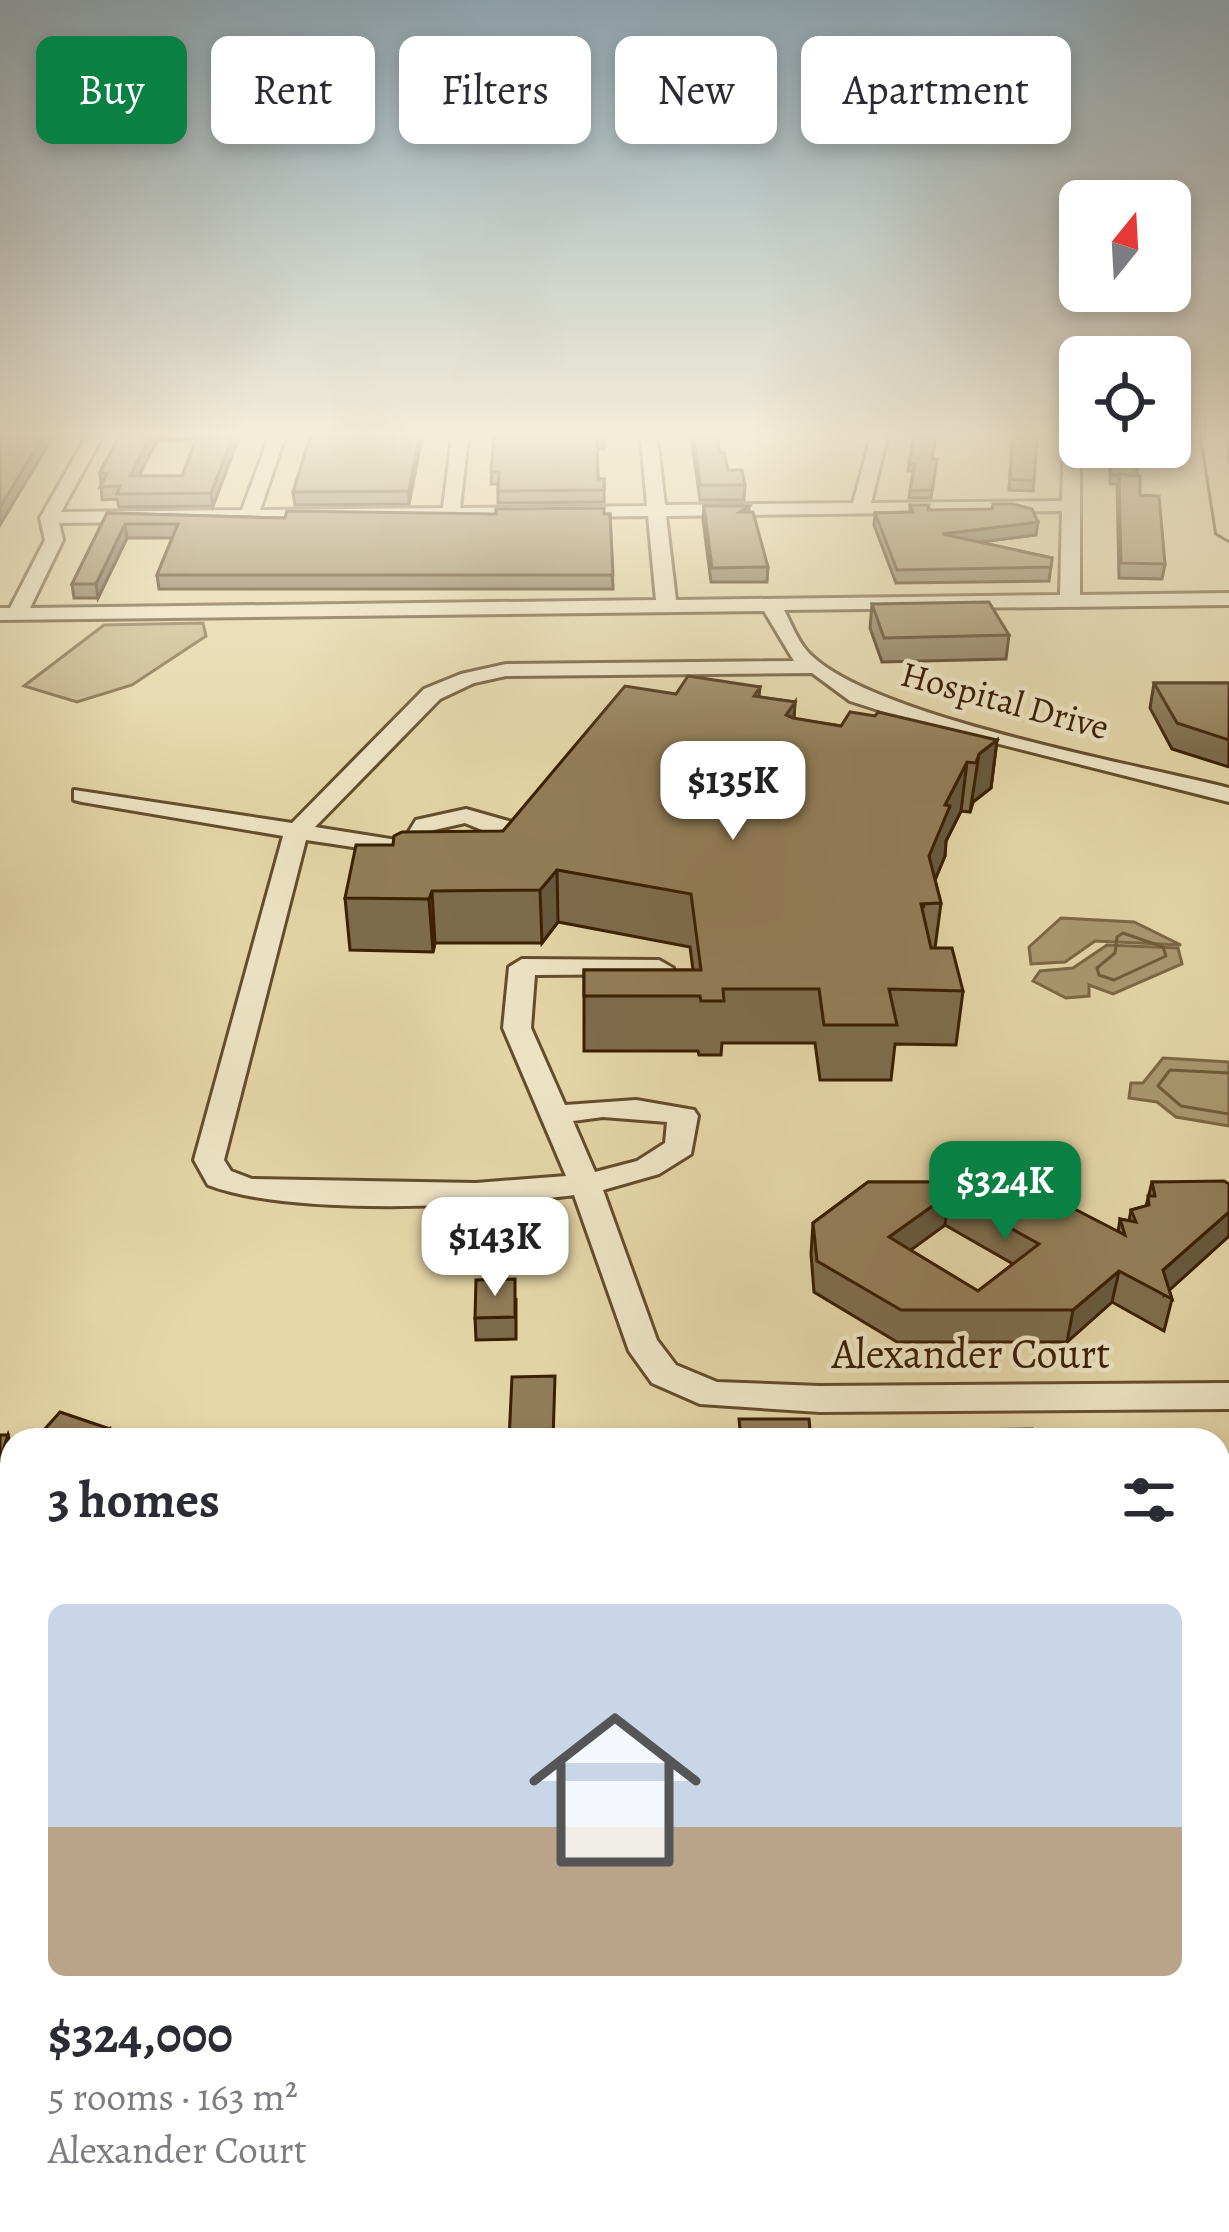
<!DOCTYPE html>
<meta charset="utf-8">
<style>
body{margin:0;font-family:Alegreya,serif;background:#f7f7f7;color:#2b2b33;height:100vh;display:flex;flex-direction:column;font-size:45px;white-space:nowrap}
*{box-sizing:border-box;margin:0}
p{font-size:39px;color:#7c7c81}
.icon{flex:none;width:66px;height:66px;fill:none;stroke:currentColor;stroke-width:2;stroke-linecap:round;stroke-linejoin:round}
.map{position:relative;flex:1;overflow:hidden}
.panel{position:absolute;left:0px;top:1428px;width:1230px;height:804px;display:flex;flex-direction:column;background:#fff;border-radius:36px 36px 0 0;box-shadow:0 6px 18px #0003}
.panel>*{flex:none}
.hud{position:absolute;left:36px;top:36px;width:1158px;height:108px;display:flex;gap:24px}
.needle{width:78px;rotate:18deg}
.tools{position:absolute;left:1059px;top:180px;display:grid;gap:24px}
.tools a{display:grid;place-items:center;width:132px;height:132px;border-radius:18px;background:#fff;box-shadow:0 6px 18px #0003;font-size:60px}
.price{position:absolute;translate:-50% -102px;padding:0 27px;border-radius:24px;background:#fff;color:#222;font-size:39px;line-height:78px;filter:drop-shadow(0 3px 6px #0008)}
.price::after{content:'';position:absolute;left:50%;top:72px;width:36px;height:27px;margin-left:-18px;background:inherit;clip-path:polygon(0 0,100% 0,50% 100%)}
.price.current{background:#0b8043;color:#fff}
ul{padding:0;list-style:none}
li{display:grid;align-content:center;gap:24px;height:636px;padding:0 48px}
li span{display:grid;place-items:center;height:372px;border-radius:18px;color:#555}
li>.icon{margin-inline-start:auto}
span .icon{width:216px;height:216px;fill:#fffc;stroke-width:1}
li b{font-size:51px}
h2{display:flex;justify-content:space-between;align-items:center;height:144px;padding:0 48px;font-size:51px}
.pill{padding:0 42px;border-radius:18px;background:#fff;box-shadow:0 6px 18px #0003;font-size:42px;line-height:108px}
.pill.current{background:#0b8043;color:#fff}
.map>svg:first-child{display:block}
.green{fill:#c9b88d;stroke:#816b48;stroke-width:3}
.water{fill:#ab9870;stroke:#7d6744;stroke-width:3}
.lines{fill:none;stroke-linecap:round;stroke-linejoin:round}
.shore{stroke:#725b39;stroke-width:3}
.minor-casing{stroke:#644c2c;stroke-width:6}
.major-casing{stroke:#391e02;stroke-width:6}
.minor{fill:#efe5c7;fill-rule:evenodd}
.major{fill:#e6d7a9;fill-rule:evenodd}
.wall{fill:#7e6c4d;stroke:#391e02;stroke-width:3;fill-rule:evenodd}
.shaded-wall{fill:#67583e;stroke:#391e02;stroke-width:3}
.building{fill:#937e59;stroke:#391e02;stroke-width:3;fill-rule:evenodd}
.labels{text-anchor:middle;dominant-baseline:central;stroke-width:9;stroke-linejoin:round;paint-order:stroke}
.far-street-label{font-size:36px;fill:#391e02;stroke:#efe5c7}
.street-label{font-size:42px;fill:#391e02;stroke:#efe5c7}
</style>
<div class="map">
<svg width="1229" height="2232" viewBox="0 0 1229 2232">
<rect width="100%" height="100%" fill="#e6d7a9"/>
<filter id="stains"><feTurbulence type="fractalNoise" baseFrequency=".00167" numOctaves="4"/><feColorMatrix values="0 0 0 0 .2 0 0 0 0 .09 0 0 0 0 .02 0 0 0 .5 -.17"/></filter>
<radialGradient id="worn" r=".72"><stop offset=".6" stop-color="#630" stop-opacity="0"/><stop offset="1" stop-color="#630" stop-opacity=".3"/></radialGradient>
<g class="green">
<polygon points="203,623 206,636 132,685 77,702 24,686 104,625"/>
<polygon points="0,2208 12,2208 12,2220 333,2220 331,2232 0,2232"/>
</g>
<g class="water">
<polygon points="1061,918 1134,922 1181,945 1095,941 1065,962 1031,964 1029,947"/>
<polygon points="1107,945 1178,948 1182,964 1113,994 1089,985 1089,996 1066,998 1033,981 1040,971 1073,968"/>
<polygon points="1163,1058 1229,1062 1229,1126 1176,1117 1157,1102 1129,1098 1131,1083 1143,1083"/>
</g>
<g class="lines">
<g class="shore">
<polygon points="1123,933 1163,947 1166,956 1114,980 1099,975 1097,968 1115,953 1117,937"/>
<polyline points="1229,1073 1170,1070 1158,1086 1181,1106 1229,1114"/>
</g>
<defs>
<g id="minor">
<path d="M86,437H102L61,512L242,510L269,437H285L260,510L443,508L452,437H468L460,508L647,506L641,437H657L665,505L853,503L871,437H887L871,503L1062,501L1064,437H1080V595L1229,593V605L784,610C791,623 797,640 807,651C865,716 1135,764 1229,788V802L928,726L850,701L812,673L506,676L474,683L440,699L315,827L403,841L416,820L466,809L512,822L518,835C483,885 455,863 409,856C375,850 340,845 306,840L224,1160L231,1171L252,1179L476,1183L566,1176L503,1028L509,967L522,959L659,960L673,968L669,974L535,975L531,1028L565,1105L636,1100L694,1110L698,1116L691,1154L659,1174L603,1190L657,1340L676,1365L717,1382L820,1386L1229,1383V1409L820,1412L700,1404L652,1383L629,1351L574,1195C485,1207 288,1216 208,1185L194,1160L283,836L82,802L74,800V790L292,823L424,689L461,674L506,664L794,661L764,611L0,620V608H10L45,540L40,518ZM1062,511L1060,595L676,600L666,516ZM648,516L656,600L30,608L63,540L59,523ZM465,823L494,835C475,856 452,858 428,843L434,830ZM603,1117L667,1122L665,1143L637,1161L595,1172L573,1121Z"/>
<polygon points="12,1612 12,1686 0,1690 0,1616"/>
<polygon points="641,2220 693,2220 694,2232 642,2232"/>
</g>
<polygon id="major" points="1202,437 1224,437 1229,467 1229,540 1217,533"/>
</defs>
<use href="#minor" class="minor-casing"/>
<use href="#major" class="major-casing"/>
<use href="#minor" class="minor"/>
<use href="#major" class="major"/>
</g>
<g class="wall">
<path d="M119,437H239L213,506L119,507L117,499L102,500L100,472ZM157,440H196L182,476H139Z"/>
<polygon points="422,437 409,504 295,505 293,492"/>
<polygon points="494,437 604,437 604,449 597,449 598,479 604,479 604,502 498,503 498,484 491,484"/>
<polygon points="691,437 717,437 720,453 728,470 745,485 744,500 700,500"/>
<polygon points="914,437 933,459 937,459 931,498 909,498 913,471 908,471"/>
<polygon points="1012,437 1034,481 1033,491 1009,490"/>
<polygon points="1110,447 1136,447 1137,476 1140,495 1165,564 1162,579 1119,578 1117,484 1110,484"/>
<polygon points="910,505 1036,535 979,542 1052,558 1049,581 896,583 874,525 875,513 910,512"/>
<polygon points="704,506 749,506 749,512 768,567 767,582 711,582 703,520"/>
<polygon points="107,513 285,518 610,514 613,589 159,589 157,575 172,538 127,538 98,598 74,598 72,584"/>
<polygon points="872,604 1009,635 1006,659 882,662 870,628"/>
<polygon points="1154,683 1229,683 1229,767 1172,749 1150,708"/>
<polygon points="760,687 759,697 795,702 794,719 841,726 997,740 991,788 973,802 970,812 961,811 946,841 945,856 935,880 941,903 935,948 963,991 956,1045 895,1044 891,1080 820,1080 815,1043 722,1043 721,1055 699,1055 698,1051 584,1051 584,970 693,970 690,947 558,922 542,943 435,943 433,952 350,950 345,898 393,845 503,831 676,694"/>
<path d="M868,1182H1022L1118,1232L1120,1219L1129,1221L1131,1210L1146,1206L1152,1182L1229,1184V1236L1169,1290L1172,1299L1164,1331L1112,1302L1067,1342H897L814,1292L811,1254L813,1223ZM945,1225L1013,1264L978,1291L910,1250Z"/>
<polygon points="516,1300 516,1339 476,1340 475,1318"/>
<polygon points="1229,1625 1229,1976 1218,1976 1218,1628"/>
<polygon points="1229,2016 1229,2177 1218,2133 1218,2033"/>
<polygon points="12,2077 12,2192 0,2190 0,2100 4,2101"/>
</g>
<g class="shaded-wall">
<polygon points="43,437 53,437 0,525 0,507"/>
<polygon points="150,437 156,437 157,440 132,489 130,476"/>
<polygon points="233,437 239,437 213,506 211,493"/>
<polygon points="419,437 422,437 409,504 409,491"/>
<polygon points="1038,522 1036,535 940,547 942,534"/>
<polygon points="125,524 127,538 98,598 96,584"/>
<polygon points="795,702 792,749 786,715"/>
<polygon points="997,740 991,788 973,802 970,812 979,754"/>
<polygon points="717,743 715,792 688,780"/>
<polygon points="967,762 961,811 946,841 945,856 923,908 929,856 945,805"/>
<polygon points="557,870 558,922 542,943 540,890"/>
<polygon points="432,891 435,943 433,952 429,899"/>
<polygon points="949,1194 945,1225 885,1269 889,1237"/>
<polygon points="1229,1212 1229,1236 1164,1295 1163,1270"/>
<polygon points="1119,1271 1112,1302 1067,1342 1073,1310"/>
<polygon points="110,1429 112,1440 100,1440"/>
<polygon points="8,1435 12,1450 12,1462 3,1490 0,1477 0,1460"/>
</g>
<g class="building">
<polygon points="0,437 43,437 0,507"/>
<polygon points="119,437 150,437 130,476 182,476 197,437 233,437 211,493 117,494 120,486 100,487 107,474 100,472"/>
<polygon points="310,437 419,437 409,491 293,492"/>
<polygon points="494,437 597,437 598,479 604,479 604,490 498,491 499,472 491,472"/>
<polygon points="694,437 717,437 720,453 724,453 728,470 742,470 745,485 700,485"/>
<polygon points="914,437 936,437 932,459 937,459 932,490 910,491 915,464 909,464"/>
<polygon points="1013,437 1037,437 1034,481 1010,479"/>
<polygon points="1111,447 1136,447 1137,476 1111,475"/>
<polygon points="1119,474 1140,476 1140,495 1159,496 1165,564 1121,563"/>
<polygon points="993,504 1013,504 1032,509 1038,522 942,534 1052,558 1051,567 897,570 875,513 913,512 910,505 929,505 928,510 992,509"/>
<polygon points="704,506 749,506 740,512 753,512 768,567 712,568"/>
<polygon points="604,508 604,514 610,514 613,575 157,575 178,524 125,524 96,584 72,584 107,513 285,518 287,511 496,514 496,509"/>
<polygon points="989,602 1009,635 884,638 872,604"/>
<path d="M688,676L760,687L754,696L795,702L786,715L793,718L841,726L850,712L875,716L878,712L997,740L979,754L976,763L967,762L945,805L950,806L929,856L941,903L921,904L931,948H952L963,991L889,989L897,1025H824L819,989H723L724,1001H701L700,996H584V970H701L691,894L557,870L540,890L432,891L429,899L345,898L356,845H393L394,836L402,832L503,831L625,686L676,694ZM717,743L766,752L738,790L688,780Z"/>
<polygon points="1154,683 1229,683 1229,740 1177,723"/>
<path d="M1224,1181L1229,1184V1212L1163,1270L1172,1299L1119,1271L1073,1310H901L817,1261L813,1223L868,1182H1022L1125,1235L1120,1219L1136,1222L1131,1210L1149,1205L1148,1196H1155L1152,1182ZM949,1194L1039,1244L978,1291L889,1237Z"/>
<polygon points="515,1279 515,1317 475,1318 476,1280"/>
<polygon points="555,1376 553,1440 509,1440 512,1377"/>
<polygon points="60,1412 110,1429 100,1440 35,1440"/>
<polygon points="739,1419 809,1419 811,1440 741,1440"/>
<polygon points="1032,1429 1035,1440 944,1440 942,1430"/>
<polygon points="0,1435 8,1435 0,1460"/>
<polygon points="1229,1625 1229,1944 1224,1944 1218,1925 1218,1628"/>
<polygon points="1218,2016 1229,2016 1229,2075 1218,2033"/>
<polygon points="12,2077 12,2164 0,2163 0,2100 4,2101"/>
<polygon points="474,2220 541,2220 541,2232 473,2232"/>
</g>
<linearGradient id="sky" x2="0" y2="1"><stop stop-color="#8fa9b8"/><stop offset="0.58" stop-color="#f4edd8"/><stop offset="1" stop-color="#f4edd8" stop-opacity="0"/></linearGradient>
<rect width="1229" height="750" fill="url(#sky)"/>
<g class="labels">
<g class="far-street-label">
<text transform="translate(1005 700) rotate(15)">Hospital Drive</text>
</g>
<g class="street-label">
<text x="971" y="1353">Alexander Court</text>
</g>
</g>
<rect width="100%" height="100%" filter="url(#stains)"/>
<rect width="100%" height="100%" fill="url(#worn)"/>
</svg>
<div class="tools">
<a><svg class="needle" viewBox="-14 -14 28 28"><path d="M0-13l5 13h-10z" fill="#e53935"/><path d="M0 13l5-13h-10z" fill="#7c7c81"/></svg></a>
<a><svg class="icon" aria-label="locate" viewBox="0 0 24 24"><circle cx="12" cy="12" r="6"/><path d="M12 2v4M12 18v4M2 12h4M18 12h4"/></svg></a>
</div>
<b class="price" style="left:733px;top:843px">$135K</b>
<b class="price current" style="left:1005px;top:1243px">$324K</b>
<b class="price" style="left:495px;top:1299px">$143K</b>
<div class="hud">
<a class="pill current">Buy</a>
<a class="pill">Rent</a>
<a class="pill">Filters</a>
<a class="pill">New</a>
<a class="pill">Apartment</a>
</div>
<section class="panel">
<h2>3 homes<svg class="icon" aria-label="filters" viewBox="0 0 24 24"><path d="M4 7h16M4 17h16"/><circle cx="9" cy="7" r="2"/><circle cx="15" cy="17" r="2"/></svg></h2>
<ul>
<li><span style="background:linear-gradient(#c9d6e8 60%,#b9a48a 0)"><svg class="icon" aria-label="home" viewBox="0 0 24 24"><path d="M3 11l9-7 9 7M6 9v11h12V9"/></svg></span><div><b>$324,000</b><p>5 rooms · 163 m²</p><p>Alexander Court</p></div></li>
</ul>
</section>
</div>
